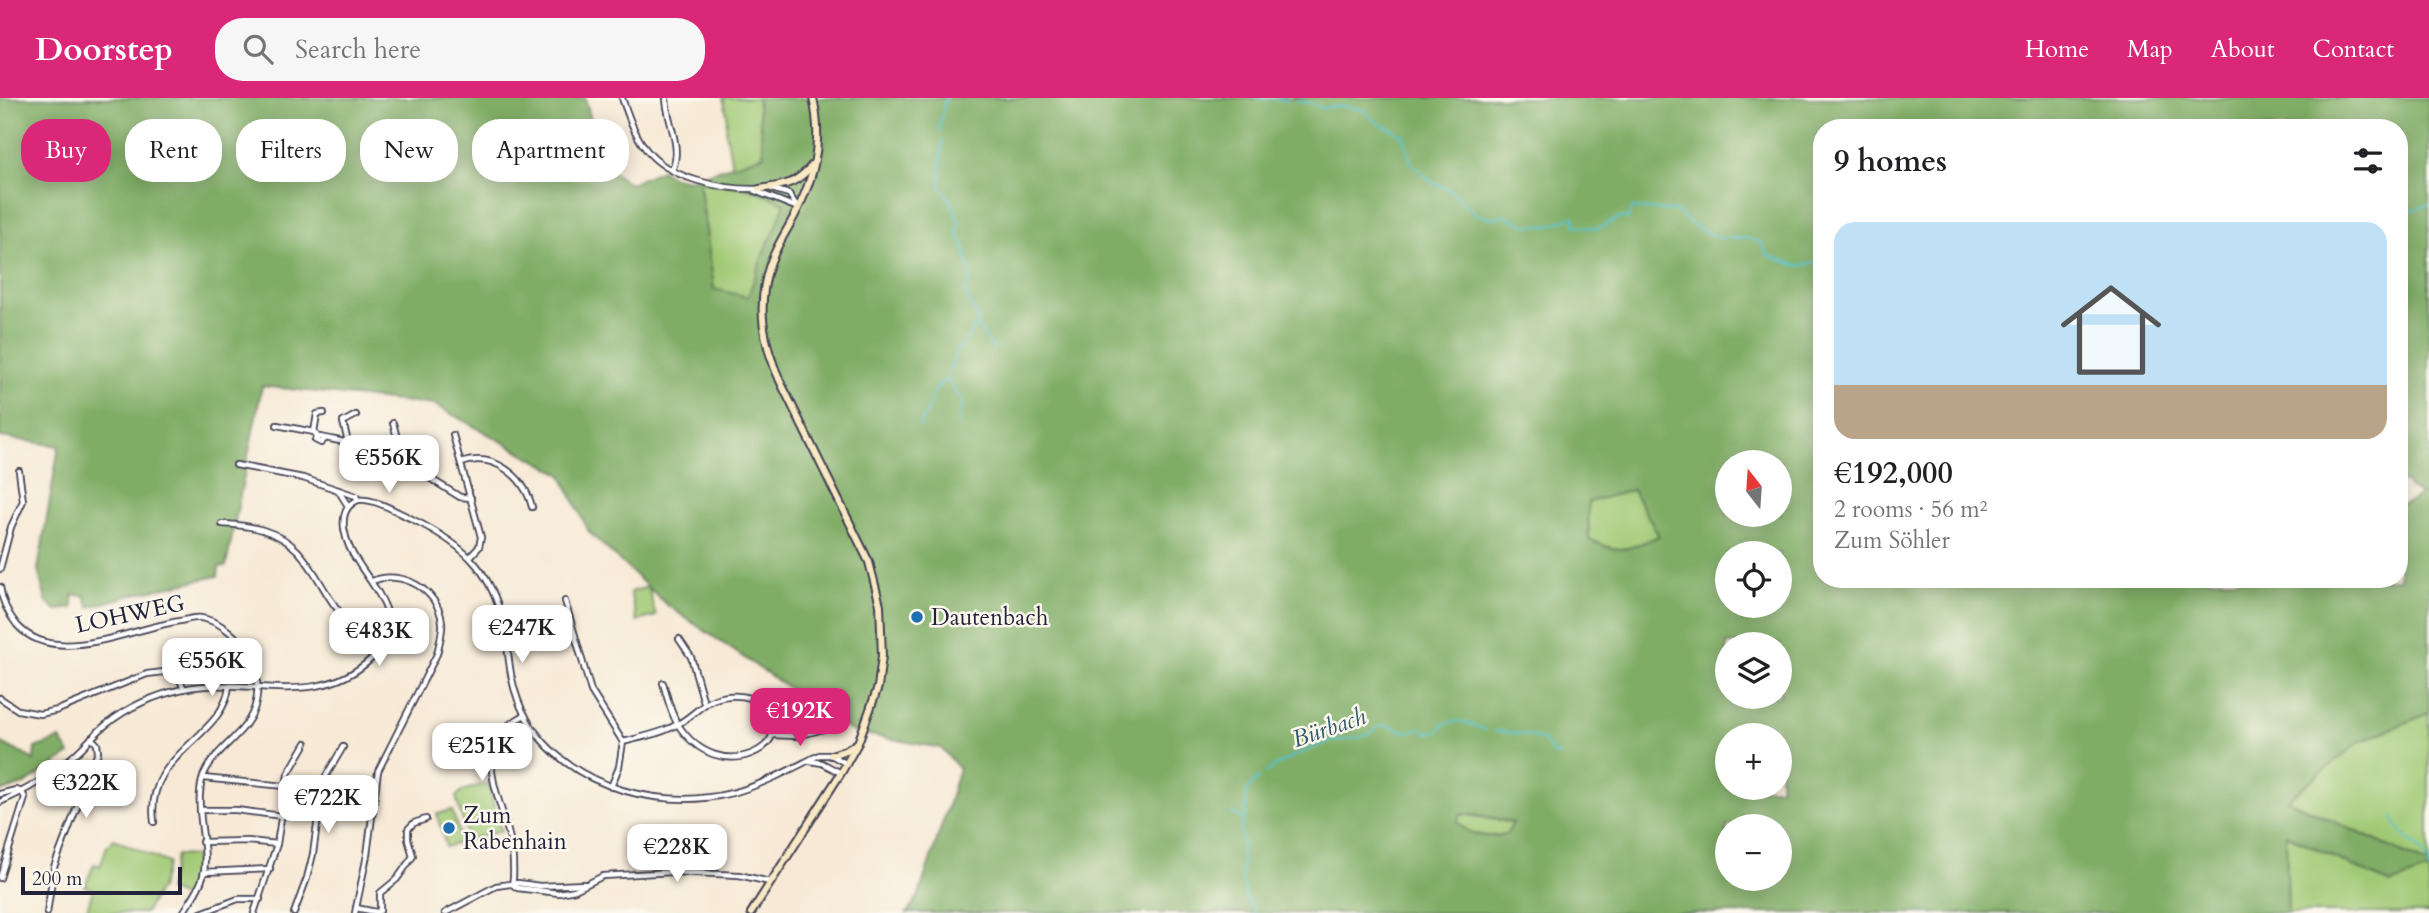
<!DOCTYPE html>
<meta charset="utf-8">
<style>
body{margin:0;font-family:Cardo,serif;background:#f6f6f6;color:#202124;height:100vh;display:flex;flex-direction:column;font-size:26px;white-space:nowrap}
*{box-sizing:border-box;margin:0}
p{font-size:23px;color:#757577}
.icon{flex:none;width:38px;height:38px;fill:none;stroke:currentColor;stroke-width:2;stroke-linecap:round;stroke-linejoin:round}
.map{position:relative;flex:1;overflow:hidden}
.panel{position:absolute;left:1813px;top:21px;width:595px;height:469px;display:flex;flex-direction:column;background:#fff;border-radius:28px;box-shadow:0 4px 18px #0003}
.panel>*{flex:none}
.guide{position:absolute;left:21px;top:21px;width:665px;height:63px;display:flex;gap:14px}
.needle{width:46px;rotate:343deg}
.tools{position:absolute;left:1715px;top:352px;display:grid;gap:14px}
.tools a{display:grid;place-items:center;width:77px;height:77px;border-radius:50%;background:#fff;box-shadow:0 4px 18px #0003;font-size:35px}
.scale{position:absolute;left:21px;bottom:18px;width:161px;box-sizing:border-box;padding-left:7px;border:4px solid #22223b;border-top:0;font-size:19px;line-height:24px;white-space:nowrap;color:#22223b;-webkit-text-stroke:5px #fbf7ec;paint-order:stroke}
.price{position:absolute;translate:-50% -60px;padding:0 16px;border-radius:14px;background:#fff;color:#222;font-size:23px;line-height:46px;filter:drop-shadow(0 2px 4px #0008)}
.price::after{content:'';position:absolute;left:50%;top:42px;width:21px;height:16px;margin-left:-10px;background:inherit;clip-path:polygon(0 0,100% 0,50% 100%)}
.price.on{background:#db2777;color:#fff}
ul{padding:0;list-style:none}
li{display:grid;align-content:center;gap:14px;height:371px;padding:0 21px}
li span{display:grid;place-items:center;height:217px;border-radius:21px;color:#555}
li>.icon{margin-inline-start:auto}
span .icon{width:126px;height:126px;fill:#fffc;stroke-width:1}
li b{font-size:30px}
h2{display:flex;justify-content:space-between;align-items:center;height:84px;padding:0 21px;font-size:30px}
.tag{padding:0 24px;border-radius:28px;background:#fff;box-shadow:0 4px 18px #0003;font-size:24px;line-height:63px}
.tag.on{background:#db2777;color:#fff}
header{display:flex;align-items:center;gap:42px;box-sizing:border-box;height:98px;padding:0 35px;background:#db2777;color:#fff}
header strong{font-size:33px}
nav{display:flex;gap:38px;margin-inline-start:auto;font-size:24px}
.search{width:490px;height:63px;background:#f6f6f6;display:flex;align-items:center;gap:18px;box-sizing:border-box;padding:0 24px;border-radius:28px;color:#757577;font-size:26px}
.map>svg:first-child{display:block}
.green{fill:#a0c974;stroke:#617658;stroke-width:2}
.forest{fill:#80ad66;stroke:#516850;stroke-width:2;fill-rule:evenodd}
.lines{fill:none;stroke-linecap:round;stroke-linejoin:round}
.stream{stroke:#52c0c6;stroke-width:2}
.street-casing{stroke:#424052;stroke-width:8}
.secondary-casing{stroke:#424052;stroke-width:10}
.street{stroke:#fff;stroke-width:4.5}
.secondary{stroke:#f8e8c3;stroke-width:6}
.poi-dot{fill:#1f6fb2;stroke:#fbf7ec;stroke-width:2.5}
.labels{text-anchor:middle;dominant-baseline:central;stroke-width:5;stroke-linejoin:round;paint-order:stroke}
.street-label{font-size:23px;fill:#22223b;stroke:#fbf7ec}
.poi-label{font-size:23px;fill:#22223b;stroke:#fbf7ec;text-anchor:start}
.water-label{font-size:24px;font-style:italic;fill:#33596c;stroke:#fbf7ec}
</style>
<header>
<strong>Doorstep</strong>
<div class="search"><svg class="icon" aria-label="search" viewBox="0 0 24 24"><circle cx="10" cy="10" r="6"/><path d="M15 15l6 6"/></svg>Search here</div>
<nav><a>Home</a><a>Map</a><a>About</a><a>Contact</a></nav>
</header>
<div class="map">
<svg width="2429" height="815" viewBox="0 0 2429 815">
<rect width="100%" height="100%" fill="#fbf7ec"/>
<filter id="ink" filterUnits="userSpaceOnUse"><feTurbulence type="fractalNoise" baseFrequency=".0143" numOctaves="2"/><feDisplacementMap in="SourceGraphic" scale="14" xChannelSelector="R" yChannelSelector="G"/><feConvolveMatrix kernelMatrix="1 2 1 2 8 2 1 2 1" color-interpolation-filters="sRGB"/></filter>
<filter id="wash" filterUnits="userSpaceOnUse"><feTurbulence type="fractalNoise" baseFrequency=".00686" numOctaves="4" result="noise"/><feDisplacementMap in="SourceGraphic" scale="28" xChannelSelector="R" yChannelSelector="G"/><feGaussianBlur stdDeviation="1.57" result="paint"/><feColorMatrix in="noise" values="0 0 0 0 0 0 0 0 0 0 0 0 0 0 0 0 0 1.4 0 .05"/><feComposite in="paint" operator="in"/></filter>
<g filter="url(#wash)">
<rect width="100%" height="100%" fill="#f7e9d5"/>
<g class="green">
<polygon points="723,0 757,0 764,57 732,68 726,34 727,17"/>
<polygon points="699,82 751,91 785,105 775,133 765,151 748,199 714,192"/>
<path d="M1633,392L1659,438C1626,451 1622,458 1589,441L1588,404Z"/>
<polygon points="648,489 656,518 637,523 630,494"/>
<polygon points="2429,615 2429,767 2287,702 2359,644"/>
<polygon points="488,685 501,733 468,742 456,699 462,693"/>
<polygon points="452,712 462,744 446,749 437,716"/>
<path d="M1461,716L1513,725L1507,736C1489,740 1470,738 1457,724Z"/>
<polygon points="2286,736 2390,786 2429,772 2429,815 2288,815"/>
<polygon points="114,741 168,765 160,790 145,815 86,815 93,791 85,788 94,766 100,768 107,748"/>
<polygon points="176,757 196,758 195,775 184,800 168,792"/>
</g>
<g class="forest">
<path d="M0,0H585C592,23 597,54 613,73C617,78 624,82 630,86L661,72L673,79L689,82L764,57L757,0H2429V615L2359,644L2287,702L2429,767V772L2390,786L2286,736L2288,815H907L918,799L948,708L959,670L941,650L853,634L667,507L589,434L561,376L435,307L262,288L226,468L219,469L218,478L143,494L89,509L85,497H73V510L56,512L46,503L38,472L59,348L0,339ZM1822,30H2399V383L2405,384L2409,390L2421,396L2410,404L2399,407V481H1822ZM699,83L751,91L785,105L775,133L765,151L748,199L714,191ZM1727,364H1780V416H1727ZM1633,392L1659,438C1626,451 1622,458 1589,441L1588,404ZM1727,455H1780V508H1727ZM1727,546H1780V598H1727ZM1727,637H1780V690H1727ZM1461,716L1495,720L1513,725L1507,736C1489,740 1470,738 1457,724ZM1727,728H1780V780H1727Z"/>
<polygon points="60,641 70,656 25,686 0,694 0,644 34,662 35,650"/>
</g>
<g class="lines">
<g class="stream">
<polyline points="1256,0 1288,2"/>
<path d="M1296,3L1312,5L1321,10L1342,8L1367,13C1372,27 1390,27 1400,37L1403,36L1411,65L1434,86C1447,87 1459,98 1466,109L1471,110L1477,117L1490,120L1506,118L1525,127L1549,128L1574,118L1575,127L1596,131L1622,119L1628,121L1632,110L1675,113L1696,129L1720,140H1747L1762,145L1767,157L1798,168L1822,163"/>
<polyline points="940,33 939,28 946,0"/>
<polyline points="942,42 940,87 950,102 959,124 957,134 963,145 971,180 965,195 978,220 977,227 995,252"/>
<polyline points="2399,120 2406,114 2429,107"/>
<polyline points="947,283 963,304 957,327"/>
<path d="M919,328C922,322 925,318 928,312C932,300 934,288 946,282L957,251L962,248L976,227"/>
<path d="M1495,633C1511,634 1528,636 1543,642L1554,657H1561"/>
<path d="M1266,675C1284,661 1304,653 1326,645C1342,640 1367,644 1378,628H1390L1406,634L1420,631L1428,635L1430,633L1436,634L1442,630V627C1459,619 1470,626 1486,632"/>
<polyline points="1231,714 1242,721"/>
<path d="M2393,720C2397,726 2401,735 2406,739C2421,752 2426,752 2429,772"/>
<path d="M1256,815L1245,798C1247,790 1243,788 1242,780C1240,770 1245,764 1241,755C1244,747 1241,741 1241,732C1242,725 1246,717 1246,710C1247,691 1244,694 1259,680"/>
</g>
</g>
</g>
<g filter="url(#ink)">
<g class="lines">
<defs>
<g id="street">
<path d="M622,0C628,17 634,35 645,50C667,81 723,92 760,91"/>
<path d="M666,0C667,25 683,49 672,72"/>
<polyline points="772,91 789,96 798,110"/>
<polyline points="755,93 798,110"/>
<polyline points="393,325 403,362"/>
<polyline points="277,327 314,334 318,339"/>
<polyline points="314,334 317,316 324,315"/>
<polyline points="453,337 481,439 479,449 470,459"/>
<polyline points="324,342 321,345 315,342 320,339 345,344 402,363 460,399 471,400"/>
<polyline points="348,344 343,324 356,317"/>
<path d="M461,365C493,354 524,377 532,409"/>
<path d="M236,367L303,380L356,398L358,402C375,400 397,414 412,421C469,449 495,476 506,539C509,561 510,581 518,602C549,684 653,715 732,695C763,687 791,671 819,657H831L847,666"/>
<polyline points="338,392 348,408"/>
<path d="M222,426C250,427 278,432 298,453C331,489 328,526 385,540"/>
<polyline points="0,471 11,429 23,403 19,373"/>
<path d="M0,489C2,503 8,516 17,527C55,570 132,530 180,523C186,522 194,519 201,520C219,523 233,535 244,549C255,564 260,585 256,604C249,638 211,650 202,682C194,713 210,752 203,778C200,791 190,803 183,815"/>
<polyline points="565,503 591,593 623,644 619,669 611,689"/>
<polyline points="679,541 691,559 704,605"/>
<polyline points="0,600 18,612 40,616 58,612 147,576 164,574 179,580 184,591"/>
<polyline points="772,637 798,638 827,630"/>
<path d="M623,644C641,639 661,636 678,626C698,615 704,600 729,598C741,597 754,599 764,608C803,644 720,694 677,625C670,613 667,598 663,585"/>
<polyline points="810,663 822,665 841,675"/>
<polyline points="203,680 285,688"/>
<polyline points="0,696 16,692 22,694 25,700 0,780"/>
<path d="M0,704C25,693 51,678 72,659C84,649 94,636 107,626C128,609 156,597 183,591C246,577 317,613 372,560C407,525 379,497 359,466C347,449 332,413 358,402"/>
<polyline points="200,712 236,712 282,718"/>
<path d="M154,724C144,654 224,641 229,588"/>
<polyline points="202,744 248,743 277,746"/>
<polyline points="204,774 270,771"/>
<polyline points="512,786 517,790 559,795 575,792 603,778 672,774 739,777 770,784"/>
<path d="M512,786C514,779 513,772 513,764C512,711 458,649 525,617"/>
<polyline points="356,810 376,814 380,813 380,795 397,781 413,758 408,741 408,731 414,725 426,721"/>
<polyline points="47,815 54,769 98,654 97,646 91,640"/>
<polyline points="201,815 238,801 260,801"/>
<polyline points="254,815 277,746 288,676 306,645"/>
<polyline points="294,815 307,780 313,756 323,683 343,649"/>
<path d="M355,815L367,757L378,673L437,556C439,546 443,534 442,524C438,491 401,471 372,483"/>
<polyline points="445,815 496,788 518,785 540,788 584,786"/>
</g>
<g id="secondary">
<path d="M759,91C786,87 796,87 814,65"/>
<polyline points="831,657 847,652 856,646"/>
<path d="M751,815L841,675L858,645L878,589L882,558L880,507L869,464L781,285C763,246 756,208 770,166C775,152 782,140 789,128C813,85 824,49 813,0"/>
</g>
</defs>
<use href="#street" class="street-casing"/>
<use href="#secondary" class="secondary-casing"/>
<use href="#street" class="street"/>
<use href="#secondary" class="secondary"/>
</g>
</g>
<g class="poi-dot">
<circle cx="917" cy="519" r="7"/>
<circle cx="449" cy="730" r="7"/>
</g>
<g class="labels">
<g class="street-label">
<text transform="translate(130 516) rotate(-12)">LOHWEG</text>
</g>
<g class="poi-label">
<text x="931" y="519">Dautenbach</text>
<text x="463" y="717">Zum<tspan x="463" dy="26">Rabenhain</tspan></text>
</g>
<g class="water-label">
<text transform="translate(1329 630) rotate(-19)">Bürbach</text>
</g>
</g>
</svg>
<div class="tools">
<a><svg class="needle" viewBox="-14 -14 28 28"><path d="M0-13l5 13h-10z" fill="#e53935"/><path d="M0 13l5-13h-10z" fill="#757577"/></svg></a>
<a><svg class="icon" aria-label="locate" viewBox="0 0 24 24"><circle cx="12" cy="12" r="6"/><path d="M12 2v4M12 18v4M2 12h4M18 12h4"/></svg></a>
<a><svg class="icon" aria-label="layers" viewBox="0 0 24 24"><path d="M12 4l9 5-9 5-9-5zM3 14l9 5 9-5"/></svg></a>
<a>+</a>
<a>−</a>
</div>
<div class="scale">200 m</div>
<b class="price" style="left:389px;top:397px">€556K</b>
<b class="price" style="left:522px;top:567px">€247K</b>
<b class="price" style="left:379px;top:570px">€483K</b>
<b class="price" style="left:212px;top:600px">€556K</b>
<b class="price on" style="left:800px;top:650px">€192K</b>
<b class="price" style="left:482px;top:685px">€251K</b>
<b class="price" style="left:86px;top:722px">€322K</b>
<b class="price" style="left:328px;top:737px">€722K</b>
<b class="price" style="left:677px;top:786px">€228K</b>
<div class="guide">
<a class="tag on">Buy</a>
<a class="tag">Rent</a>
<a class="tag">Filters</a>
<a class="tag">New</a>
<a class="tag">Apartment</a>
</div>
<section class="panel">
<h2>9 homes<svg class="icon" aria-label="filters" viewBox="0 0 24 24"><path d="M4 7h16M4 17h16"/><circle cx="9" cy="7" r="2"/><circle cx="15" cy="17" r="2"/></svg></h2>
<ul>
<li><span style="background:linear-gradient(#bfe0f5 75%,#b9a48a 0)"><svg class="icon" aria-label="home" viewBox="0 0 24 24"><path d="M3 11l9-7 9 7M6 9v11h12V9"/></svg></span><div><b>€192,000</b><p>2 rooms · 56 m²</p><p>Zum Söhler</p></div></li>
</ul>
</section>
</div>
